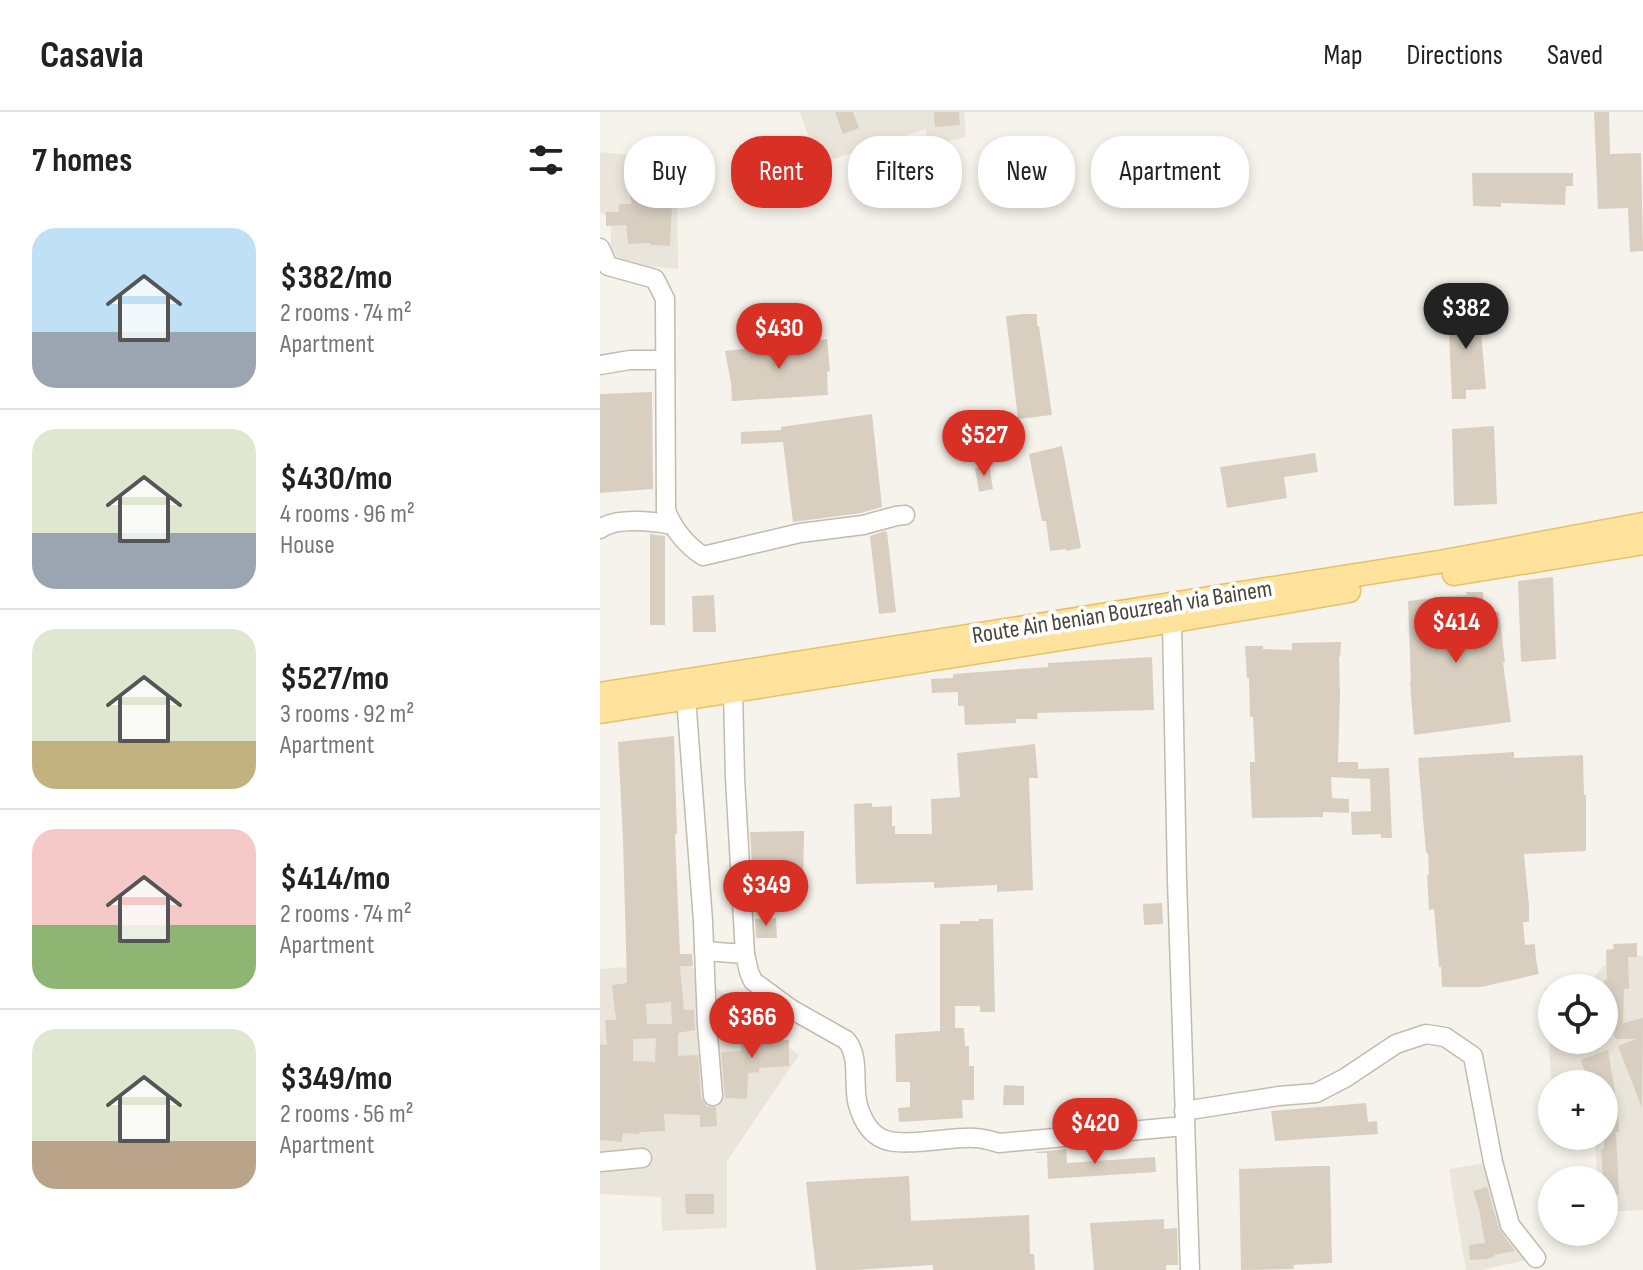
<!DOCTYPE html>
<meta charset="utf-8">
<style>
body{margin:0;font-family:"Sofia Sans Condensed",sans-serif;background:#f2f2f2;color:#222;height:100vh;display:flex;flex-direction:column;font-size:30px;white-space:nowrap}
*{box-sizing:border-box;margin:0}
p{font-size:26px;color:#767676}
.icon{flex:none;width:44px;height:44px;fill:none;stroke:currentColor;stroke-width:2;stroke-linecap:round;stroke-linejoin:round}
.map{position:relative;flex:1;overflow:hidden}
.sheet{display:flex;flex-direction:column;background:#fff;width:600px}
.sheet>*{flex:none}
.hud{position:absolute;left:24px;top:24px;width:760px;height:72px;display:flex;gap:16px}
.controls{position:absolute;left:938px;top:862px;display:grid;gap:16px}
.controls a{display:grid;place-items:center;width:80px;height:80px;border-radius:50%;background:#fff;box-shadow:0 4px 12px #0003;font-size:40px}
.price{position:absolute;translate:-50% -68px;padding:0 18px;border-radius:28px;background:#d93025;color:#fff;font-size:26px;line-height:52px;filter:drop-shadow(0 2px 4px #0008)}
.price::after{content:'';position:absolute;left:50%;top:48px;width:24px;height:18px;margin-left:-12px;background:inherit;clip-path:polygon(0 0,100% 0,50% 100%)}
.price.on{background:#222;color:#fff}
ul{padding:0;list-style:none}
li{display:flex;align-items:center;gap:24px;height:200px;padding:0 32px}
li+li{border-top:2px solid #e0e0e0}
li span{display:grid;place-items:center;flex:none;width:224px;height:160px;border-radius:24px;color:#555}
li>.icon{margin-inline-start:auto}
span .icon{width:96px;height:96px;fill:#fffc;stroke-width:1}
li b{font-size:34px}
h2{display:flex;justify-content:space-between;align-items:center;height:96px;padding:0 32px;font-size:34px}
.tag{padding:0 28px;border-radius:32px;background:#fff;box-shadow:0 4px 12px #0003;font-size:28px;line-height:72px}
.tag.on{background:#d93025;color:#fff}
header{display:flex;align-items:center;gap:48px;box-sizing:border-box;height:112px;padding:0 40px;background:#fff;border-bottom:2px solid #e0e0e0}
header strong{font-size:38px}
nav{display:flex;gap:44px;margin-inline-start:auto;font-size:28px}
main{display:flex;flex:1;min-height:0}
.map>svg:first-child{display:block}
.residential{fill:#eae5da;fill-rule:evenodd}
.building{fill:#d8cfc1;fill-rule:evenodd}
.lines{fill:none;stroke-linecap:round;stroke-linejoin:round}
.minor-casing{stroke:#c2bbae;stroke-width:21}
.major-casing{stroke:#e6c16a;stroke-width:25}
.minor{stroke:#fff;stroke-width:18}
.major{stroke:#ffe39c;stroke-width:22}
.labels{text-anchor:middle;dominant-baseline:central;stroke-width:8;stroke-linejoin:round;paint-order:stroke}
.street-label{font-size:24px;fill:#4b4439;stroke:#fff}
</style>
<header>
<strong>Casavia</strong>
<nav><a>Map</a><a>Directions</a><a>Saved</a></nav>
</header>
<main>
<section class="sheet">
<h2>7 homes<svg class="icon" aria-label="filters" viewBox="0 0 24 24"><path d="M4 7h16M4 17h16"/><circle cx="9" cy="7" r="2"/><circle cx="15" cy="17" r="2"/></svg></h2>
<ul>
<li><span style="background:linear-gradient(#bfe0f5 65%,#9aa5b1 0)"><svg class="icon" aria-label="home" viewBox="0 0 24 24"><path d="M3 11l9-7 9 7M6 9v11h12V9"/></svg></span><div><b>$382/mo</b><p>2 rooms · 74 m²</p><p>Apartment</p></div></li>
<li><span style="background:linear-gradient(#dfe7d0 65%,#9aa5b1 0)"><svg class="icon" aria-label="home" viewBox="0 0 24 24"><path d="M3 11l9-7 9 7M6 9v11h12V9"/></svg></span><div><b>$430/mo</b><p>4 rooms · 96 m²</p><p>House</p></div></li>
<li><span style="background:linear-gradient(#dfe7d0 70%,#c2b280 0)"><svg class="icon" aria-label="home" viewBox="0 0 24 24"><path d="M3 11l9-7 9 7M6 9v11h12V9"/></svg></span><div><b>$527/mo</b><p>3 rooms · 92 m²</p><p>Apartment</p></div></li>
<li><span style="background:linear-gradient(#f6c9c9 60%,#8fb573 0)"><svg class="icon" aria-label="home" viewBox="0 0 24 24"><path d="M3 11l9-7 9 7M6 9v11h12V9"/></svg></span><div><b>$414/mo</b><p>2 rooms · 74 m²</p><p>Apartment</p></div></li>
<li><span style="background:linear-gradient(#dfe7d0 70%,#b9a48a 0)"><svg class="icon" aria-label="home" viewBox="0 0 24 24"><path d="M3 11l9-7 9 7M6 9v11h12V9"/></svg></span><div><b>$349/mo</b><p>2 rooms · 56 m²</p><p>Apartment</p></div></li>
</ul>
</section>
<div class="map">
<svg width="1043" height="1158" viewBox="0 0 1043 1158">
<rect width="100%" height="100%" fill="#f6f3ec"/>
<g class="residential">
<polygon points="200,0 364,0 366,25 327,33 326,17 218,52"/>
<polygon points="0,40 77,48 78,157 22,152 11,137 11,107 0,100"/>
<path d="M1016,841L1043,844V1098L1004,1100V1068H997L995,1024H1004V972H952V976L945,876L987,872ZM952,876H1004V928H952Z"/>
<polygon points="87,851 199,943 127,1049 127,1116 62,1119 61,1085 0,1082 0,857"/>
<polygon points="893,1050 910,1113 936,1146 881,1158 866,1158 849,1057"/>
</g>
<g class="building">
<polygon points="235,0 253,0 259,16 243,22"/>
<polygon points="334,0 359,0 360,13 335,15"/>
<polygon points="994,0 1009,0 1010,42 1041,41 1043,139 1030,140 1028,96 998,97"/>
<polygon points="872,61 973,61 973,74 966,74 965,93 901,91 901,95 873,94"/>
<polygon points="56,67 57,94 72,94 70,134 50,133 50,131 28,132 26,113 6,114 6,100 19,100 19,92 32,92 27,70"/>
<polygon points="866,192 880,192 881,219 886,277 866,278 866,287 852,287 848,197 866,196"/>
<polygon points="422,202 437,202 437,214 439,214 452,303 418,307 406,204"/>
<polygon points="227,227 230,259 227,260 228,283 132,289 131,271 125,239"/>
<polygon points="52,280 53,377 0,381 0,282"/>
<polygon points="272,302 282,395 261,401 193,410 183,330 141,332 141,320 181,318 181,315"/>
<polygon points="894,314 897,392 854,394 852,317"/>
<polygon points="462,334 481,436 466,439 466,437 450,439 446,409 442,409 429,342"/>
<polygon points="715,341 718,360 684,365 687,386 627,396 620,355"/>
<polygon points="389,353 393,377 379,380 375,356"/>
<polygon points="285,419 287,420 296,500 279,502 270,424"/>
<polygon points="50,422 65,424 65,513 50,513"/>
<polygon points="953,465 956,547 921,550 918,469"/>
<path d="M866,480H883L884,499L899,500L905,550L903,551L911,610L814,623L810,570H811L808,489L834,486V485L867,483ZM870,497V522L836,525L835,499Z"/>
<polygon points="114,483 116,520 93,520 92,484"/>
<polygon points="741,530 740,545 739,545 740,583 738,650 758,650 758,657 789,656 792,726 781,726 781,722 752,723 751,700 771,699 770,667 731,665 732,686 749,687 749,701 723,700 723,705 652,706 650,662 650,650 655,650 654,627 653,605 650,605 649,566 647,566 645,534 663,534 663,537 692,538 692,531"/>
<polygon points="552,545 554,598 437,601 438,607 416,607 416,611 365,613 364,594 358,594 358,580 332,581 331,567 353,566 353,562 448,555 448,551"/>
<path d="M74,624L77,722H75L80,842H92L93,854H80L84,898H94L95,918L78,921V944L98,943L101,986L107,994L116,995L117,1014L100,1015V1003L64,1002L65,1019L39,1020V1022L23,1021L22,1030L0,1028V932L7,933L5,908H16L12,873L27,871L23,727L18,630ZM71,890L72,912H47L46,892ZM56,926L55,950L33,949V927Z"/>
<polygon points="435,632 438,666 429,666 433,778 397,780 397,773 334,776 334,770 256,772 254,692 272,691 272,695 292,694 292,714 295,714 295,722 332,722 331,687 360,685 357,641"/>
<polygon points="914,640 914,646 983,643 984,683 986,683 986,739 924,742 929,794 929,810 923,810 925,833 935,832 936,848 939,862 881,875 842,875 841,855 839,855 834,797 829,798 827,763 829,763 828,741 826,741 818,646"/>
<polygon points="204,719 203,790 170,790 170,785 154,786 150,720"/>
<polygon points="562,791 563,812 544,813 543,792"/>
<polygon points="176,806 177,826 156,826 155,807"/>
<polygon points="379,807 393,807 395,900 380,900 380,894 355,894 355,916 364,916 365,934 369,934 369,954 374,954 374,988 362,988 363,1006 299,1010 298,996 310,995 310,970 296,970 295,922 340,919 340,812 360,812 360,809 379,809"/>
<polygon points="1037,831 1037,845 1028,845 1029,877 1024,877 1023,911 1043,906 1042,996 1018,934 1036,927 1016,927 1008,907 1004,909 1004,868 1007,868 1006,838 1014,837 1013,832"/>
<polygon points="142,914 167,914 167,927 189,928 189,954 159,956 159,960 148,961 147,987 125,986 121,940 141,939"/>
<polygon points="1008,938 1018,999 1019,1020 1016,1020 1019,1082 1004,1083 1001,1037 1004,1037 1004,966 989,972 981,948"/>
<polygon points="404,973 424,974 424,993 403,993"/>
<polygon points="766,991 768,1010 777,1009 778,1022 675,1029 671,999"/>
<polygon points="466,1037 467,1051 555,1045 556,1060 448,1067 447,1041 436,1041 436,1040"/>
<polygon points="716,1054 730,1054 732,1151 693,1153 694,1157 641,1158 639,1057"/>
<polygon points="309,1064 311,1109 429,1103 430,1142 434,1142 435,1158 333,1158 333,1153 255,1158 216,1158 206,1070"/>
<polygon points="887,1075 899,1117 915,1139 894,1143 895,1144 887,1147 870,1148 869,1133 885,1131 879,1097 873,1079"/>
<polygon points="85,1082 114,1082 114,1102 86,1102"/>
<polygon points="564,1107 564,1117 577,1116 578,1153 566,1153 566,1158 494,1158 490,1111"/>
</g>
<g class="lines">
<defs>
<g id="minor">
<path d="M0,136L8,154L55,167L65,187L66,399C74,418 86,433 103,444L200,421L263,413L296,404L305,403"/>
<polyline points="0,253 30,248 65,248"/>
<path d="M0,417C16,405 53,409 72,413"/>
<polyline points="572,509 577,768 590,1158"/>
<polyline points="133,579 135,666 145,842"/>
<polyline points="86,586 103,809 107,913 113,984"/>
<path d="M104,839L145,842L149,860L153,869L191,897L246,928C261,945 252,973 258,993C262,1007 269,1021 283,1027C302,1036 352,1024 375,1026C383,1026 392,1029 399,1031L584,1014"/>
<polyline points="584,999 679,984 716,981 745,966 796,932 826,922 845,925 873,944 893,1050 910,1113 936,1146"/>
<polyline points="0,1050 42,1046"/>
</g>
<g id="major">
<polyline points="854,462 1043,431"/>
<polyline points="0,582 845,449 1043,412"/>
<polyline points="0,600 562,511 749,479"/>
</g>
</defs>
<use href="#minor" class="minor-casing"/>
<use href="#major" class="major-casing"/>
<use href="#minor" class="minor"/>
<use href="#major" class="major"/>
</g>
<g class="labels">
<g class="street-label">
<text transform="translate(522 500) rotate(-9)">Route Ain benian Bouzreah via Bainem</text>
</g>
</g>
</svg>
<div class="controls">
<a><svg class="icon" aria-label="locate" viewBox="0 0 24 24"><circle cx="12" cy="12" r="6"/><path d="M12 2v4M12 18v4M2 12h4M18 12h4"/></svg></a>
<a>+</a>
<a>−</a>
</div>
<b class="price on" style="left:866px;top:239px">$382</b>
<b class="price" style="left:179px;top:259px">$430</b>
<b class="price" style="left:384px;top:366px">$527</b>
<b class="price" style="left:856px;top:553px">$414</b>
<b class="price" style="left:166px;top:816px">$349</b>
<b class="price" style="left:152px;top:948px">$366</b>
<b class="price" style="left:495px;top:1054px">$420</b>
<div class="hud">
<a class="tag">Buy</a>
<a class="tag on">Rent</a>
<a class="tag">Filters</a>
<a class="tag">New</a>
<a class="tag">Apartment</a>
</div>
</div>
</main>
